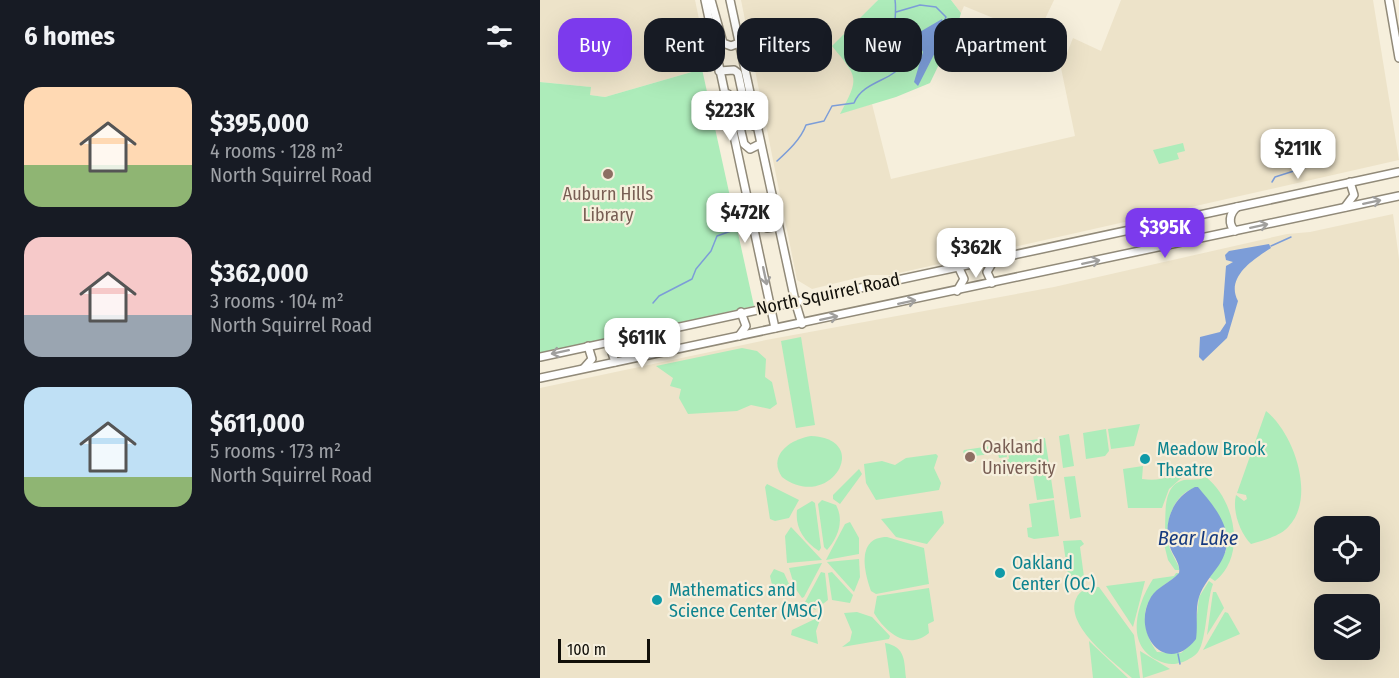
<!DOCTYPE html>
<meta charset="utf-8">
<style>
body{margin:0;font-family:"Fira Sans Condensed",sans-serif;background:#20242c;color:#f1f3f6;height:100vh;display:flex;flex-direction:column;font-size:22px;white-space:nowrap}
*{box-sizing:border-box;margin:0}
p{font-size:20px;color:#9ea1a6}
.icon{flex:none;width:33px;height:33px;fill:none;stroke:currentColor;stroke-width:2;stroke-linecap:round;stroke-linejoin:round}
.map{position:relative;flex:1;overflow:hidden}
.details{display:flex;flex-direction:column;background:#171b24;width:540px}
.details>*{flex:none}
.top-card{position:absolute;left:18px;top:18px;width:570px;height:54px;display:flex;gap:12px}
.buttons{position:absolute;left:774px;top:516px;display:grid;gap:12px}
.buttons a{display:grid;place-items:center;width:66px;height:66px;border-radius:12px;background:#171b24;box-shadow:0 6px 24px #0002;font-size:30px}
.scale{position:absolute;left:18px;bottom:15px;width:92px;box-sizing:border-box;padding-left:6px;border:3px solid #110f09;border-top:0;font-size:16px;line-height:21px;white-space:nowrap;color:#110f09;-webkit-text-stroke:4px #f6efdc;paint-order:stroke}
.price{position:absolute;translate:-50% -51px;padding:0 14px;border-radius:12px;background:#fff;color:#222;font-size:20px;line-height:39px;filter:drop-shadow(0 2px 3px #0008)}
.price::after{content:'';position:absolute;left:50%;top:36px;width:18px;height:14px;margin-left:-9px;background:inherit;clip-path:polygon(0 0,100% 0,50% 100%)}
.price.on{background:#7c3aed;color:#fff}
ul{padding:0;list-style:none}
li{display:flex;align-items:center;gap:18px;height:150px;padding:0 24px}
li span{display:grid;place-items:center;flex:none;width:168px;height:120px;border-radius:18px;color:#555}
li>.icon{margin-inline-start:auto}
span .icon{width:72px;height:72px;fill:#fffc;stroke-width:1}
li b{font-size:26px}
h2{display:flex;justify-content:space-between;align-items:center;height:72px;padding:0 24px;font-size:26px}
.chip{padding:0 21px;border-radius:18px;background:#171b24;box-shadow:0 6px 24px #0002;font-size:21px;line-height:54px}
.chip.on{background:#7c3aed;color:#fff}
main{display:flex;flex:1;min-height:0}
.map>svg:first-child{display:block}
.built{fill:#ede3c9;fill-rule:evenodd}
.green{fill:#adecba}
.water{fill:#7c9dd8}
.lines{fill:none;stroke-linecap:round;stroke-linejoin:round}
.stream{stroke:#7c9dd8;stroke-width:1.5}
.secondary-casing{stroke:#918a79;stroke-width:10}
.secondary{stroke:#fff;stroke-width:7}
.oneway{stroke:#a09f9d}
.education-dot{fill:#8d6e63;stroke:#f6efdc;stroke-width:2}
.culture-dot{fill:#0f9aa8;stroke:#f6efdc;stroke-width:2}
.labels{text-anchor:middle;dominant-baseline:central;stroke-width:4.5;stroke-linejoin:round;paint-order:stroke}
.education-label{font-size:18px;fill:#785e54;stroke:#f6efdc}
.street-label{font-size:18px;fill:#110f09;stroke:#f6efdc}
.culture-label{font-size:18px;fill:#0d838f;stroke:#f6efdc;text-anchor:start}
.water-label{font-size:20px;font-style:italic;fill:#15397e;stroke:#f6efdc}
</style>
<main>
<section class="details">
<h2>6 homes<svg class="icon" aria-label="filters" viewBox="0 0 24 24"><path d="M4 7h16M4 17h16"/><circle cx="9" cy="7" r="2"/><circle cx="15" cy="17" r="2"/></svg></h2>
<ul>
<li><span style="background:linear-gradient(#ffd9b3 65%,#8fb573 0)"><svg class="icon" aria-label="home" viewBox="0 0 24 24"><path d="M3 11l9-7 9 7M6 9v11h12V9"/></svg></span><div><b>$395,000</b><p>4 rooms · 128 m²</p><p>North Squirrel Road</p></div></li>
<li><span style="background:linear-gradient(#f6c9c9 65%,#9aa5b1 0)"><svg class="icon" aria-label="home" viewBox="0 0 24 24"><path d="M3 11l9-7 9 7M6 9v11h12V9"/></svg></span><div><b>$362,000</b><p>3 rooms · 104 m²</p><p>North Squirrel Road</p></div></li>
<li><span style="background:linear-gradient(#bfe0f5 75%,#8fb573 0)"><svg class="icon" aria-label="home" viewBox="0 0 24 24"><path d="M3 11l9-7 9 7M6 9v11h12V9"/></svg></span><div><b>$611,000</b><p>5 rooms · 173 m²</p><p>North Squirrel Road</p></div></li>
</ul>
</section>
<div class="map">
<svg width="859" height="678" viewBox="0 0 859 678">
<rect width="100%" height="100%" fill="#f6efdc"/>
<g class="built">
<polygon points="0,0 155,0 168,62 162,69 65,97 50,95 50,87 0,82"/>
<polygon points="201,0 338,0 293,46 312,70 315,86 301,113 332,104 351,179 535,136 521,68 533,38 561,51 581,0 833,0 859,160 350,275 329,275 272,289 257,280"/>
<polygon points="411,0 514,0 497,36 424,6 421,13"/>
<path d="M853,214L859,259V678H0V388L226,340L514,287L747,234L770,232ZM784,526H830V572H784ZM784,604H830V650H784Z"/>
</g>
<g class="green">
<path d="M338,0H411L421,13L417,27L390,83L356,97L300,114C320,77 318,78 292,46Z"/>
<polygon points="162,69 214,306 0,354 0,82 51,87 50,95 65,97"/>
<polygon points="643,143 645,151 637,153 639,159 619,164 613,150"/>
<polygon points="261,337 275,425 256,428 241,341"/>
<polygon points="202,348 217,351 226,359 225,377 232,382 237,404 230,409 211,405 197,411 148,414 139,398 141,389 130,386 133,378 116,366"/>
<path d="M726,411C754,433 776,497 749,526C741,536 724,540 711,544C700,533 692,511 696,495L704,501L707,499L706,495L697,493Z"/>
<polygon points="600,424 594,446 571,449 568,429"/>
<polygon points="566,429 569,451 565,456 546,459 543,433"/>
<polygon points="529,434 534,466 523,468 519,436"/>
<path d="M271,436C334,439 289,513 242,477C227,455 251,439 271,436Z"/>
<polygon points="505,438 510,470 462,476 460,461 469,459 467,444"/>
<polygon points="464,444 467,457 459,458 458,453 435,456 436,462 430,462 423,452 424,450"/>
<polygon points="396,454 398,456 394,468 401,483 399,490 336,500 326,483 324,464 342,461 355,465 366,458"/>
<path d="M603,466L602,479C623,482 630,475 648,472L629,489L622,508H588L583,469Z"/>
<polygon points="319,469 322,474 300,504 293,499 293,495"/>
<polygon points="510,472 514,498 497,500 493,475"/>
<polygon points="535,476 541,517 530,519 524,477"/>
<path d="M666,477C695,500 707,556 675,581L669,577L686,551L658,487C633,492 622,525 630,549C633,556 637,562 640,570H635L628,560L621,532H625C626,514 622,485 644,480C650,479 659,481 666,477Z"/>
<polygon points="227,484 259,500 249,518 235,521 230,519 225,487"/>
<path d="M282,500L296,505C304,520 299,536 287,550L284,547L278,504Z"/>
<polygon points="514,500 519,536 494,539 488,537 487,528 492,527 489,504"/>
<path d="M272,501L275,503L281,548L279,551C263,541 255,527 257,510Z"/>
<polygon points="402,511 404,523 387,544 356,537 341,519"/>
<polygon points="310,522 319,538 319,554 286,560 305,524"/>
<polygon points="251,527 252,528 282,560 247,563 245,536"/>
<path d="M347,537L384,548L389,584L336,594L331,591C324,572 316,537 347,537Z"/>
<polygon points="541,540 544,544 540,547 544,577 549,578 529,583 523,541"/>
<polygon points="319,559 320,577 314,592 287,562"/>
<polygon points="282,563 264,597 262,598 255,588 249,568"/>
<polygon points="234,569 244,573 249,584 243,595 235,598 230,576"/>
<polygon points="281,572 285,573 288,600 275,610 265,602"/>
<polygon points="292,572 313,595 310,603 292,600 288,573"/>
<path d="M636,573H639C633,580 624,584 617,591C598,608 604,634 617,652L641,653L654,641L659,597L669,581L673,584C666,603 667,639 658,652C654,657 649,659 643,662C634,665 627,665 617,660C584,644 598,602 613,579L634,576Z"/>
<polygon points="605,581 593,627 566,586"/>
<path d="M559,587L594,635L600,678H592L586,673C569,658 525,624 536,599C540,589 549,587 559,587Z"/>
<path d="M389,588L394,621L388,624L389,633C368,651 345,632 334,613L337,596Z"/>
<polygon points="673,592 676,592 684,608 667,635"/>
<polygon points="317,612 332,617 350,636 349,639 302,647 310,641 312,632 304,613"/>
<polygon points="685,612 688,613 700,634 663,650"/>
<polygon points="277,618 280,620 276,631 278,644 251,635 252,630"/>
<polygon points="549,641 588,678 553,678"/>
<path d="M345,643C366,647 364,661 366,678H350Z"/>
<polygon points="600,651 630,669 603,678"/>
</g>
<g class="water">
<polygon points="402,19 406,31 378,86 374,82 383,52 377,40 378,33"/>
<path d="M729,244L731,248C714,259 685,277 698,301L687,338L663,361L659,357L660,337L680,332L686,323L683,305L686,266L693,262L686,260L685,255L689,251Z"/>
<path d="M655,487H658C677,510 699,534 679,565C672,575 663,585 659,597C655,609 658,626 656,639C626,678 590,632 611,597C617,587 631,582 639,573C641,564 633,556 630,547C622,523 633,497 655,487Z"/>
</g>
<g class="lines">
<g class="stream">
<polyline points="356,12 380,5 396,7 406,17 402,26"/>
<path d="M237,161C248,151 261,139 266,125L284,121L292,106L314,103C324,79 358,81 362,61C364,53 357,45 356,38C353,26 357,12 355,0"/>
<polyline points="732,182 735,177 779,163 772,147"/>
<polyline points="731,246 751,237"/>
<polyline points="113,303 119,296 152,279 156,269 171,251 177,236 191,231 196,224"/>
<polyline points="638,654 640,664"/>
</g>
<defs>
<g id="secondary">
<polyline points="165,0 235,328"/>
<polyline points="171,0 183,43 191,46 199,43"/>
<polyline points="190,0 255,301 262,324"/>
<polyline points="849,0 859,58"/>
<polyline points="179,71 194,70 198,73 207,115 214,126"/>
<polyline points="188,94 195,106 204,144 210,149 220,144"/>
<polyline points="805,207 814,195 810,182"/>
<polyline points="212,217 227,228 233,227 237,219"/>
<path d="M695,231C688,224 689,214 697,207"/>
<polyline points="645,242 652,231 650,223 645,217"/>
<polyline points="452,283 447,272 455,258"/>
<polyline points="417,291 424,279 418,266"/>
<polyline points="199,336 206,326 201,312"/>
<polyline points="0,357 859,172"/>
<polyline points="75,362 71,350 78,341"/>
<polyline points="44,368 52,359 48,346"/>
<polyline points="0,378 859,196"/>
</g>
</defs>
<use href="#secondary" class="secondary-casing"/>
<use href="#secondary" class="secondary"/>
</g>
<defs><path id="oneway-shaft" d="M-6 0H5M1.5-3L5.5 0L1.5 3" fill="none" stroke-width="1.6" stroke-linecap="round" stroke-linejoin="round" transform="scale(1.5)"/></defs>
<g class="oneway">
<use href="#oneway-shaft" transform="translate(832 202) rotate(-12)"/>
<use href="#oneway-shaft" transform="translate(719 226) rotate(-12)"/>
<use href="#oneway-shaft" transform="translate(551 262) rotate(-12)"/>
<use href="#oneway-shaft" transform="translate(225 276) rotate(78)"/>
<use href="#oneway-shaft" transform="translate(367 302) rotate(-12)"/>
<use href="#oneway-shaft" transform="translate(289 318) rotate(-12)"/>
<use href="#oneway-shaft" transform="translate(20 352) rotate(168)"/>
</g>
<g class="education-dot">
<circle cx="68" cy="174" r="6"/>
<circle cx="430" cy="457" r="6"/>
</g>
<g class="culture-dot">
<circle cx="605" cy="459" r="6"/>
<circle cx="460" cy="573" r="6"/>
<circle cx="117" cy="600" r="6"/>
</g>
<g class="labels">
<g class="education-label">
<text x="68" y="194">Auburn Hills<tspan x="68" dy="21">Library</tspan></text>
<text x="442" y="447" text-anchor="start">Oakland<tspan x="442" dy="21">University</tspan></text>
</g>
<g class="street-label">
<text transform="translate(288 294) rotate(-12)">North Squirrel Road</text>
</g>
<g class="culture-label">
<text x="617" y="449">Meadow Brook<tspan x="617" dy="21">Theatre</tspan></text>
<text x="472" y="563">Oakland<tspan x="472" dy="21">Center (OC)</tspan></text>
<text x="129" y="590">Mathematics and<tspan x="129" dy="21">Science Center (MSC)</tspan></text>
</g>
<g class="water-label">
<text x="658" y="538">Bear Lake</text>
</g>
</g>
</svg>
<div class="buttons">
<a><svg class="icon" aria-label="locate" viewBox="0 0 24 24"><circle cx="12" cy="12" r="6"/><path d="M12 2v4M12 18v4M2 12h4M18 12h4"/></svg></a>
<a><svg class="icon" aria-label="layers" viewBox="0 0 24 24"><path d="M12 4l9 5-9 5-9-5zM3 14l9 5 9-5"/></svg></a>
</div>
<div class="scale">100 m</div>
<b class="price" style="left:190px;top:142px">$223K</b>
<b class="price" style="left:758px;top:180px">$211K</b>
<b class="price" style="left:205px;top:244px">$472K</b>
<b class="price on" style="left:625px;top:259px">$395K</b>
<b class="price" style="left:436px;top:279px">$362K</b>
<b class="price" style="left:102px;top:369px">$611K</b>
<div class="top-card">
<a class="chip on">Buy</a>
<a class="chip">Rent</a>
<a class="chip">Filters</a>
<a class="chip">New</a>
<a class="chip">Apartment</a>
</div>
</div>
</main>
